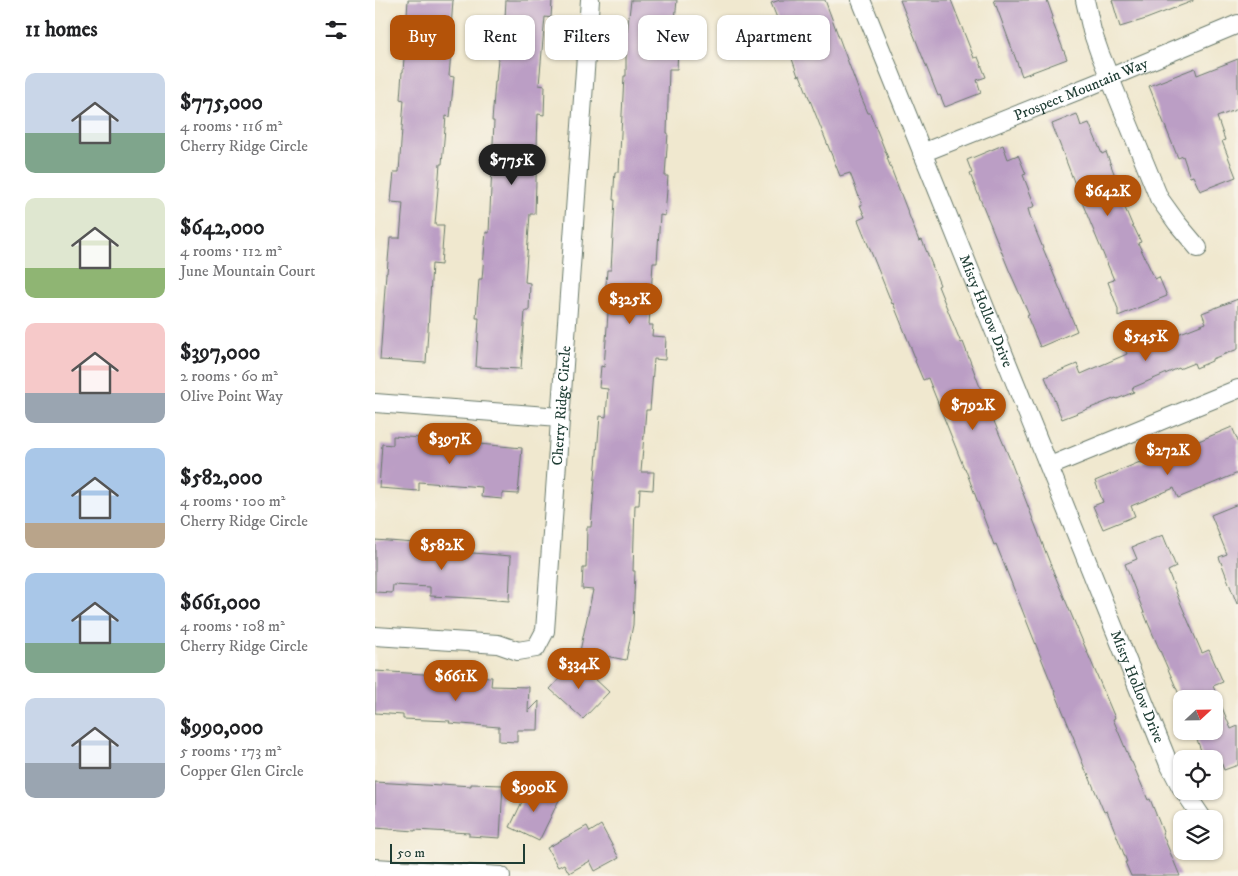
<!DOCTYPE html>
<meta charset="utf-8">
<style>
body{margin:0;font-family:"IM FELL DW Pica",serif;background:#f6f6f6;color:#202124;height:100vh;display:flex;flex-direction:column;font-size:19px;white-space:nowrap}
*{box-sizing:border-box;margin:0}
p{font-size:16px;color:#757577}
.icon{flex:none;width:28px;height:28px;fill:none;stroke:currentColor;stroke-width:2;stroke-linecap:round;stroke-linejoin:round}
.map{position:relative;flex:1;overflow:hidden}
.side{display:flex;flex-direction:column;background:#fff;width:375px}
.side>*{flex:none}
.banner{position:absolute;left:15px;top:15px;width:475px;height:45px;display:flex;gap:10px}
.needle{width:32px;rotate:68deg}
.controls{position:absolute;left:798px;top:690px;display:grid;gap:10px}
.controls a{display:grid;place-items:center;width:50px;height:50px;border-radius:10px;background:#fff;box-shadow:0 1px 4px #0004;font-size:25px}
.scale{position:absolute;left:15px;bottom:12px;width:135px;box-sizing:border-box;padding-left:5px;border:2px solid #1f3d34;border-top:0;font-size:14px;line-height:18px;white-space:nowrap;color:#1f3d34;-webkit-text-stroke:4px #f7f3e8;paint-order:stroke}
.price{position:absolute;translate:-50% -42px;padding:0 11px;border-radius:18px;background:#b45309;color:#fff;font-size:16px;line-height:32px;filter:drop-shadow(0 1px 2px #0008)}
.price::after{content:'';position:absolute;left:50%;top:30px;width:15px;height:11px;margin-left:-8px;background:inherit;clip-path:polygon(0 0,100% 0,50% 100%)}
.price.on{background:#222;color:#fff}
ul{padding:0;list-style:none}
li{display:flex;align-items:center;gap:15px;height:125px;padding:0 25px}
li span{display:grid;place-items:center;flex:none;width:140px;height:100px;border-radius:10px;color:#555}
li>.icon{margin-inline-start:auto}
span .icon{width:60px;height:60px;fill:#fffc;stroke-width:1}
li b{font-size:21px}
h2{display:flex;justify-content:space-between;align-items:center;height:60px;padding:0 25px;font-size:21px}
.pill{padding:0 18px;border-radius:10px;background:#fff;box-shadow:0 1px 4px #0004;font-size:18px;line-height:45px}
.pill.on{background:#b45309;color:#fff}
main{display:flex;flex:1;min-height:0}
.map>svg:first-child{display:block}
.building{fill:#bb9ec5}
.lines{fill:none;stroke-linecap:round;stroke-linejoin:round}
.minor-casing{stroke:#68796a;stroke-width:20}
.minor{stroke:#fff;stroke-width:18}
.labels{text-anchor:middle;dominant-baseline:central;stroke-width:4;stroke-linejoin:round;paint-order:stroke}
.street-label{font-size:15px;fill:#1f3d34;stroke:#f7f3e8}
</style>
<main>
<section class="side">
<h2>11 homes<svg class="icon" aria-label="filters" viewBox="0 0 24 24"><path d="M4 7h16M4 17h16"/><circle cx="9" cy="7" r="2"/><circle cx="15" cy="17" r="2"/></svg></h2>
<ul>
<li><span style="background:linear-gradient(#c9d6e8 60%,#7fa58c 0)"><svg class="icon" aria-label="home" viewBox="0 0 24 24"><path d="M3 11l9-7 9 7M6 9v11h12V9"/></svg></span><div><b>$775,000</b><p>4 rooms · 116 m²</p><p>Cherry Ridge Circle</p></div></li>
<li><span style="background:linear-gradient(#dfe7d0 70%,#8fb573 0)"><svg class="icon" aria-label="home" viewBox="0 0 24 24"><path d="M3 11l9-7 9 7M6 9v11h12V9"/></svg></span><div><b>$642,000</b><p>4 rooms · 112 m²</p><p>June Mountain Court</p></div></li>
<li><span style="background:linear-gradient(#f6c9c9 70%,#9aa5b1 0)"><svg class="icon" aria-label="home" viewBox="0 0 24 24"><path d="M3 11l9-7 9 7M6 9v11h12V9"/></svg></span><div><b>$397,000</b><p>2 rooms · 60 m²</p><p>Olive Point Way</p></div></li>
<li><span style="background:linear-gradient(#a9c7e8 75%,#b9a48a 0)"><svg class="icon" aria-label="home" viewBox="0 0 24 24"><path d="M3 11l9-7 9 7M6 9v11h12V9"/></svg></span><div><b>$582,000</b><p>4 rooms · 100 m²</p><p>Cherry Ridge Circle</p></div></li>
<li><span style="background:linear-gradient(#a9c7e8 70%,#7fa58c 0)"><svg class="icon" aria-label="home" viewBox="0 0 24 24"><path d="M3 11l9-7 9 7M6 9v11h12V9"/></svg></span><div><b>$661,000</b><p>4 rooms · 108 m²</p><p>Cherry Ridge Circle</p></div></li>
<li><span style="background:linear-gradient(#c9d6e8 65%,#9aa5b1 0)"><svg class="icon" aria-label="home" viewBox="0 0 24 24"><path d="M3 11l9-7 9 7M6 9v11h12V9"/></svg></span><div><b>$990,000</b><p>5 rooms · 173 m²</p><p>Copper Glen Circle</p></div></li>
</ul>
</section>
<div class="map">
<svg width="863" height="876" viewBox="0 0 863 876">
<rect width="100%" height="100%" fill="#f7f3e8"/>
<filter id="ink" filterUnits="userSpaceOnUse"><feTurbulence type="fractalNoise" baseFrequency=".02" numOctaves="2"/><feDisplacementMap in="SourceGraphic" scale="10" xChannelSelector="R" yChannelSelector="G"/><feConvolveMatrix kernelMatrix="1 2 1 2 8 2 1 2 1" color-interpolation-filters="sRGB"/></filter>
<filter id="wash" filterUnits="userSpaceOnUse"><feTurbulence type="fractalNoise" baseFrequency=".0096" numOctaves="4" result="noise"/><feDisplacementMap in="SourceGraphic" scale="20" xChannelSelector="R" yChannelSelector="G"/><feGaussianBlur stdDeviation="1.12" result="paint"/><feColorMatrix in="noise" values="0 0 0 0 0 0 0 0 0 0 0 0 0 0 0 0 0 1.4 0 .05"/><feComposite in="paint" operator="in"/></filter>
<g filter="url(#wash)">
<rect width="100%" height="100%" fill="#f0e8cf"/>
<g id="blocks">
<g class="building">
<polygon points="33,0 78,0 76,29 78,29 74,76 79,77 75,117 71,116 67,164 65,164 60,225 69,225 66,265 57,264 51,363 5,360 11,273 12,273 15,238 25,238 28,203 16,202 19,172 24,172 29,100 25,99 27,72 28,72"/>
<polygon points="131,0 177,0 176,18 170,17 164,85 170,86 169,115 163,114 160,214 155,214 150,282 155,283 154,311 150,311 146,369 101,367 104,318 101,318 104,279 107,279 111,232 114,233 119,121 117,121 120,82 121,82 125,35 129,35"/>
<polygon points="256,0 302,0 299,30 318,30 317,49 303,49 302,69 294,69 292,133 293,133 290,176 293,176 290,216 285,215 282,263 278,263 274,325 278,325 277,336 291,337 290,360 279,359 275,410 271,410 266,472 279,472 278,490 265,489 264,505 260,505 258,571 260,571 258,625 251,660 205,651 218,590 207,589 208,568 211,568 212,527 216,527 225,416 231,417 233,389 224,388 226,366 229,367 234,300 230,299 232,270 236,270 240,200 238,200 240,172 244,172 249,76 251,76 251,40"/>
<polygon points="405,0 450,0 485,94 493,113 495,113 513,158 512,158 544,241 547,240 565,285 563,286 586,343 588,342 617,419 618,419 634,457 678,571 740,718 738,719 756,762 757,762 773,800 775,799 788,832 787,833 805,876 756,876 750,862 752,862 732,811 729,812 713,774 712,774 699,741 700,741 669,665 621,544 619,545 590,468 589,468 553,378 548,380 540,361 541,360 518,303 517,304 507,279 483,220 490,217 485,205 487,205 475,173 465,176 425,75 423,76 416,56 426,52 413,20 404,23 396,3"/>
<polygon points="525,0 576,0 599,58 603,57 611,77 602,80 606,93 570,107 565,95 563,96"/>
<polygon points="619,0 672,0 678,17 676,18 692,59 647,76"/>
<polygon points="737,0 818,0 818,1 771,19 745,27"/>
<polygon points="863,59 863,109 842,117 850,140 847,141 861,177 825,191 818,176 815,177 808,156 803,158 774,86 820,68 822,75"/>
<polygon points="702,114 706,126 714,123 727,154 731,152 740,176 737,177 758,227 759,227 766,242 763,243 780,279 784,277 792,296 743,316 743,309 733,282 739,280 706,200 677,124"/>
<polygon points="628,145 633,159 643,155 651,174 648,175 660,206 653,209 656,219 702,331 665,347 652,316 654,315 634,270 595,174 597,173 592,160"/>
<polygon points="863,299 863,349 837,359 837,361 821,368 819,363 804,369 804,368 757,388 759,392 742,399 741,398 687,419 670,377 702,364 706,374 752,354 749,347 758,344 757,340 781,330 785,341 831,323 827,313"/>
<polygon points="857,427 863,441 863,473 803,498 799,488 756,506 760,516 728,529 718,506 728,502 720,481 765,462 766,463 806,447 807,448"/>
<polygon points="18,436 59,439 59,437 93,440 93,443 147,448 143,494 127,493 127,499 106,497 107,487 44,482 44,491 4,488 7,444 18,445"/>
<polygon points="863,504 863,603 862,604 844,557 852,554 836,515"/>
<polygon points="788,535 801,567 793,571 805,602 827,653 834,650 848,682 838,686 856,729 863,726 863,765 849,770 844,757 840,759 829,759 819,731 839,731 839,699 806,699 773,623 750,564 762,559 757,547"/>
<polygon points="0,540 40,543 39,548 86,550 85,552 136,556 134,601 96,598 55,596 55,587 18,585 17,593 0,592"/>
<polygon points="201,661 234,692 208,719 175,689"/>
<polygon points="0,671 64,675 64,682 96,684 97,676 117,677 116,686 154,687 153,712 164,701 163,730 142,730 142,742 124,741 124,727 74,723 75,721 28,719 28,715 0,713"/>
<polygon points="0,782 66,786 66,784 96,786 96,784 128,785 125,838 94,836 94,833 40,830 40,831 0,828"/>
<polygon points="155,785 184,800 164,841 135,827"/>
<polygon points="226,825 244,858 220,871 215,861 194,873 189,864 183,867 172,848 212,826 215,832"/>
</g>
</g>
</g>
<g filter="url(#ink)">
<use href="#blocks" fill-opacity="0" stroke="#68796a" stroke-width="1"/>
<g class="lines">
<defs>
<g id="minor">
<path id="s1" d="M486,0L793,762L806,787"/>
<polyline points="710,0 717,31 725,54 784,198 802,223 823,248"/>
<path id="s2" d="M547,153L717,85L863,24"/>
<polyline points="0,403 185,417"/>
<polyline points="675,466 863,389"/>
<path id="s3" d="M0,636L123,644L143,651L161,648L170,631L215,0"/>
<polyline points="809,791 828,819"/>
<polyline points="0,868 126,876"/>
</g>
</defs>
<use href="#minor" class="minor-casing"/>
<use href="#minor" class="minor"/>
</g>
</g>
<g class="labels">
<g class="street-label">
<text stroke="none"><textPath href="#s2" startOffset="171">Prospect Mountain Way</textPath></text>
<text stroke="none"><textPath href="#s1" startOffset="335">Misty Hollow Drive</textPath></text>
<text stroke="none"><textPath href="#s3" startOffset="408">Cherry Ridge Circle</textPath></text>
<text stroke="none"><textPath href="#s1" startOffset="740">Misty Hollow Drive</textPath></text>
</g>
</g>
</svg>
<div class="controls">
<a><svg class="needle" viewBox="-14 -14 28 28"><path d="M0-13l5 13h-10z" fill="#e53935"/><path d="M0 13l5-13h-10z" fill="#757577"/></svg></a>
<a><svg class="icon" aria-label="locate" viewBox="0 0 24 24"><circle cx="12" cy="12" r="6"/><path d="M12 2v4M12 18v4M2 12h4M18 12h4"/></svg></a>
<a><svg class="icon" aria-label="layers" viewBox="0 0 24 24"><path d="M12 4l9 5-9 5-9-5zM3 14l9 5 9-5"/></svg></a>
</div>
<div class="scale">50 m</div>
<b class="price on" style="left:137px;top:186px">$775K</b>
<b class="price" style="left:733px;top:217px">$642K</b>
<b class="price" style="left:255px;top:325px">$325K</b>
<b class="price" style="left:771px;top:362px">$545K</b>
<b class="price" style="left:598px;top:431px">$792K</b>
<b class="price" style="left:75px;top:465px">$397K</b>
<b class="price" style="left:793px;top:476px">$272K</b>
<b class="price" style="left:67px;top:571px">$582K</b>
<b class="price" style="left:204px;top:690px">$334K</b>
<b class="price" style="left:81px;top:702px">$661K</b>
<b class="price" style="left:159px;top:813px">$990K</b>
<div class="banner">
<a class="pill on">Buy</a>
<a class="pill">Rent</a>
<a class="pill">Filters</a>
<a class="pill">New</a>
<a class="pill">Apartment</a>
</div>
</div>
</main>
